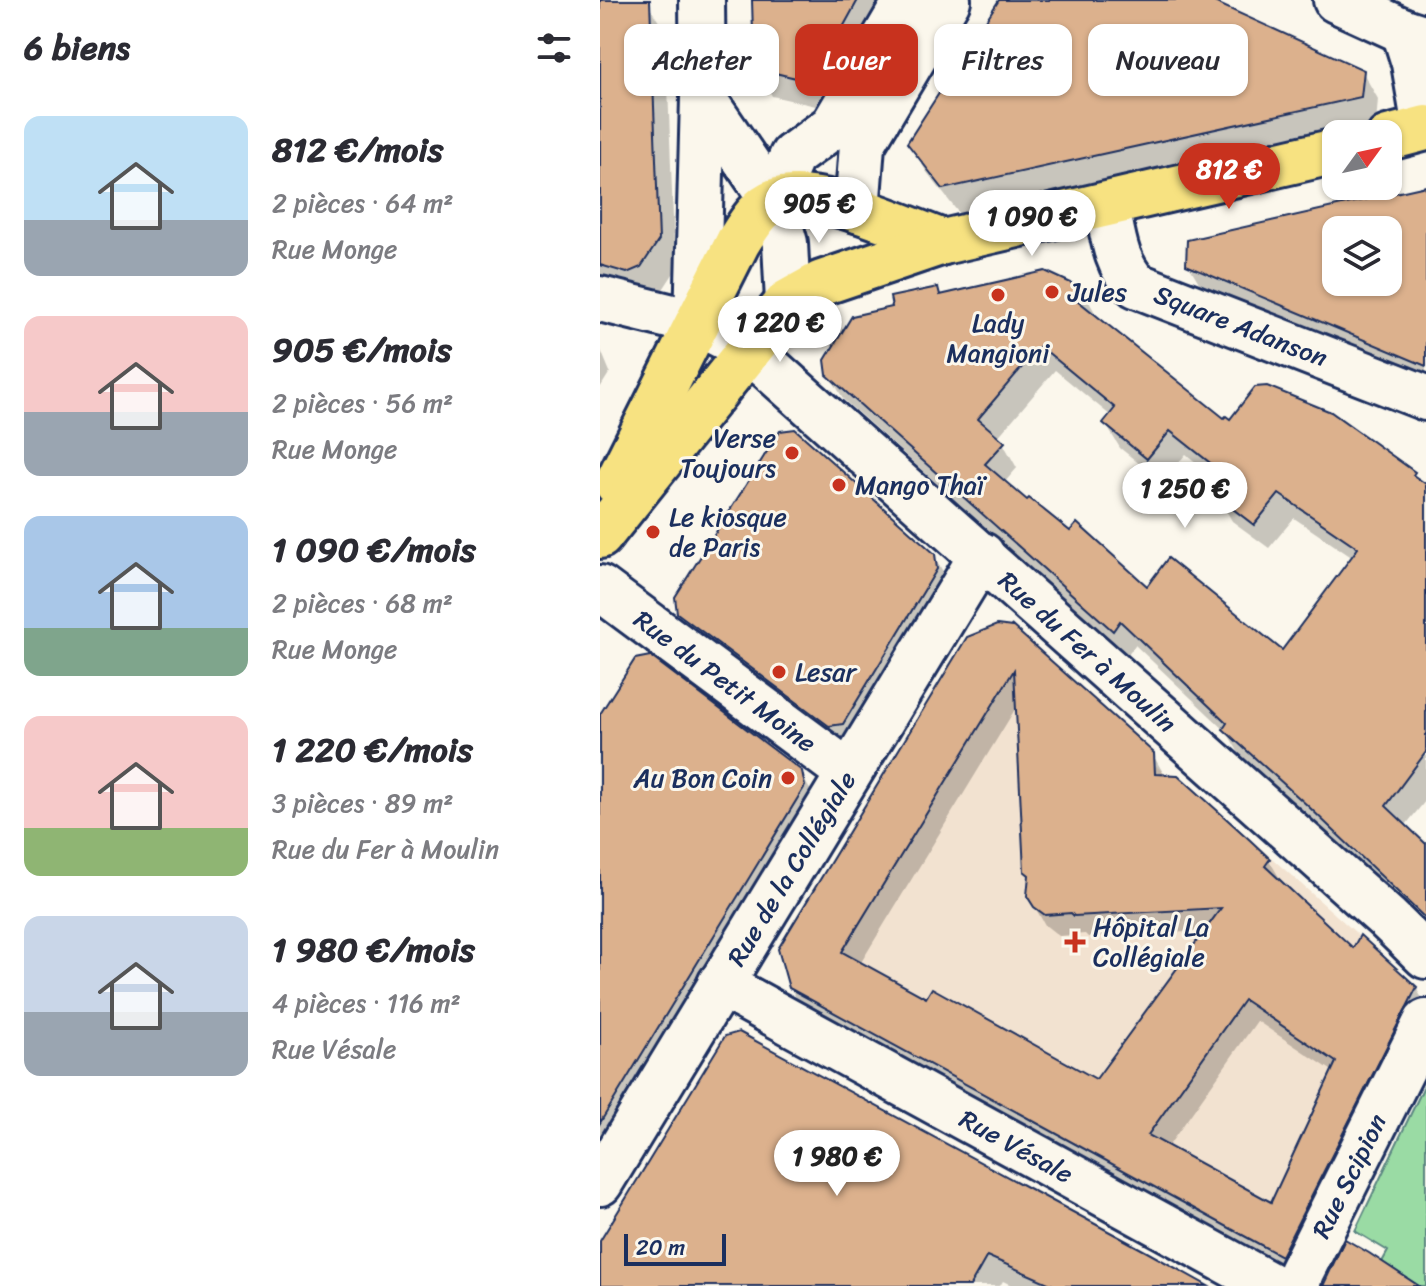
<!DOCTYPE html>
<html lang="fr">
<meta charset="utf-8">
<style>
body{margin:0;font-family:Sriracha,sans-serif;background:#f7f7f7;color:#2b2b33;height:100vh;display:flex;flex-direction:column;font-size:30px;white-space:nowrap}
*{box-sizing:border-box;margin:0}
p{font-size:26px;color:#7c7c81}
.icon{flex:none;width:44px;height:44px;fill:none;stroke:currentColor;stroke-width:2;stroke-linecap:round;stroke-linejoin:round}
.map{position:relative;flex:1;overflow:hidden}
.drawer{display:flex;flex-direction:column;background:#fff;width:600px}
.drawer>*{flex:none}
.top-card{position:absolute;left:24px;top:24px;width:682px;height:72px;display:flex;gap:16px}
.needle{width:52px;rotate:57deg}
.buttons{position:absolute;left:722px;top:120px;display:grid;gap:16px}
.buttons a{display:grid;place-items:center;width:80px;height:80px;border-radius:16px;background:#fff;box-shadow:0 2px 6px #0004;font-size:40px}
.scale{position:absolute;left:24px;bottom:20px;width:102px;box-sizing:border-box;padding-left:8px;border:4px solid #1b2f5e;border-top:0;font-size:22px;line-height:28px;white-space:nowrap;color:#1b2f5e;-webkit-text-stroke:6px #fbf7ec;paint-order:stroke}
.price{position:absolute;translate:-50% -68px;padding:0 18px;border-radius:28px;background:#fff;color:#222;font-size:26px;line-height:52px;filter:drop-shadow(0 2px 4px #0008)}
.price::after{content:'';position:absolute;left:50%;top:48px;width:24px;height:18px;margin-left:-12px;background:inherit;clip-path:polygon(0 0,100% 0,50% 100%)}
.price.current{background:#c8321e;color:#fff}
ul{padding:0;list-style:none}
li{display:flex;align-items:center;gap:24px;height:200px;padding:0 24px}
li span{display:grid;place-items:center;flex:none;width:224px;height:160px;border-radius:16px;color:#555}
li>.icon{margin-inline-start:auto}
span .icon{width:96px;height:96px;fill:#fffc;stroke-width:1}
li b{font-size:34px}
h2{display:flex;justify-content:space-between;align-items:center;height:96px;padding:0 24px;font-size:34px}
.tag{padding:0 28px;border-radius:16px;background:#fff;box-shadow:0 2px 6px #0004;font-size:28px;line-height:72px}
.tag.current{background:#c8321e;color:#fff}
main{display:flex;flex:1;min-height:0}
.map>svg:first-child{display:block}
.built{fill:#f2e2d0}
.green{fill:#9adba4;stroke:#5a8581;stroke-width:2}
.shadow{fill:#0003;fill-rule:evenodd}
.building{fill:#dcb18d;stroke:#1b2f5e;stroke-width:2;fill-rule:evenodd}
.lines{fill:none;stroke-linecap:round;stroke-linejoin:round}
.minor-casing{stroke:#1b2f5e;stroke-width:50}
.major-casing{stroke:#1b2f5e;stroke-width:50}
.minor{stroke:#fbf7ec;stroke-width:44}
.major{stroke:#f7e281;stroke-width:44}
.poi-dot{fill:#c8321e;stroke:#fbf7ec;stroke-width:3}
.labels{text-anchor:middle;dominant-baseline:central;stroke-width:6;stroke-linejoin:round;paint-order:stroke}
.poi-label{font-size:26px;fill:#1b2f5e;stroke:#fbf7ec;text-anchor:start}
.street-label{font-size:26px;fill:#1b2f5e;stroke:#fbf7ec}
</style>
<main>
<section class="drawer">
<h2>6 biens<svg class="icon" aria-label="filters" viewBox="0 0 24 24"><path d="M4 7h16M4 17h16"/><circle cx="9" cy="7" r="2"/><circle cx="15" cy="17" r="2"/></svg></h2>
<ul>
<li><span style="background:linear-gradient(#bfe0f5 65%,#9aa5b1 0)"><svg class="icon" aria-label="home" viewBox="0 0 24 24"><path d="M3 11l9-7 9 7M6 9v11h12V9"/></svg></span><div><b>812 €/mois</b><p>2 pièces · 64 m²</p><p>Rue Monge</p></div></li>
<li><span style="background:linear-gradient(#f6c9c9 60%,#9aa5b1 0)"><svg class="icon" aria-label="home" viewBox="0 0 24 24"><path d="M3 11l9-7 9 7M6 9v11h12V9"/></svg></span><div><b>905 €/mois</b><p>2 pièces · 56 m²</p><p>Rue Monge</p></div></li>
<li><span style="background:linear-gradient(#a9c7e8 70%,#7fa58c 0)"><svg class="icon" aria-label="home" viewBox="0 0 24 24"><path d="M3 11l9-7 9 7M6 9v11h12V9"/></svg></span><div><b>1 090 €/mois</b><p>2 pièces · 68 m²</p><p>Rue Monge</p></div></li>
<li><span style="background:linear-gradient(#f6c9c9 70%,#8fb573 0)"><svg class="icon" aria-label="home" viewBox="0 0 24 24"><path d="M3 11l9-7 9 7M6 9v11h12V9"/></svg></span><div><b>1 220 €/mois</b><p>3 pièces · 89 m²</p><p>Rue du Fer à Moulin</p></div></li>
<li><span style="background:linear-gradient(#c9d6e8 60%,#9aa5b1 0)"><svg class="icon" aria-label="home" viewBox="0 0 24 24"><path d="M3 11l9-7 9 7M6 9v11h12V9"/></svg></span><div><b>1 980 €/mois</b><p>4 pièces · 116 m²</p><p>Rue Vésale</p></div></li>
</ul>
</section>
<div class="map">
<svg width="826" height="1286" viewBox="0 0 826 1286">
<rect width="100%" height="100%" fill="#fbf7ec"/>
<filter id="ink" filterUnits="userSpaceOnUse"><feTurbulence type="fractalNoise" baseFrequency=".0125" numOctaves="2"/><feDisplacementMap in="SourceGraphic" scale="16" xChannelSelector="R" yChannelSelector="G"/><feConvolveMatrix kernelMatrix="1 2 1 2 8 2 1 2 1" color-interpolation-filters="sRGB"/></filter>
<g filter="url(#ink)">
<polygon class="built" points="397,625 416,629 554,753 555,765 565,774 578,775 817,987 688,1260 189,988 178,949 366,638 371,641 381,630"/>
<polygon class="green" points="826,1082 826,1286 819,1286 782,1262 788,1251 755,1231"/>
<g class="shadow">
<polygon points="16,0 45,0 66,33 75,271 58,297 0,288 0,5"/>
<polygon points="154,0 288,0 229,109 172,96 156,68"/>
<polygon points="401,0 604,0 762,71 778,99 776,124 361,216 326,171 310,143"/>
<path d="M826,188V385L604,291L588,264ZM736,230H788V282H736Z"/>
<path d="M337,289L341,297L483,291L497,316L496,318L624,421L813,473L818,481L826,487V800L805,826L826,846V928L725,831L640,755L627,732L535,645L528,655L244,400L229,374L294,308ZM455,370L511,416L505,423L520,448L562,482L586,454L625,487L618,496L632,521L669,548L694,518L753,558L683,653L548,589L404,483L417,468L403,443L397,438Z"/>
<polygon points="0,348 10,372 0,388"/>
<polygon points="333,555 350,583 246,753 95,640 79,612"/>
<path d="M368,639L553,755L565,776L669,860L682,882L754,952L816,988L826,1005L694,1276L203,1010L190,987ZM417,706L426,870L430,879L432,902L445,925L459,936L485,934L488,937L607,931L497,1081L327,1001L260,964ZM657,1021L734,1072L672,1205L567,1148Z"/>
<polygon points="0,718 200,773 217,801 0,1177"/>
<polygon points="126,1038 604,1286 413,1286 403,1281 400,1286 0,1286 0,1245"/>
</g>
<g class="building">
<polygon points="0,0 50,0 59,240 41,267 27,273 0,265"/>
<polygon points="152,0 258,0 213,82 154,68"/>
<polygon points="399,0 610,0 764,70 761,97 343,189 307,143"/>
<path d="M826,186V366L586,265L587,240ZM736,230H788V282H736Z"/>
<path d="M445,271L484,289L477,300L624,418L626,416L630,419L655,387L667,386L731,412L815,472L813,475L826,484V752L786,806L826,844V919L708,806L623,729L627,723L520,621L513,631L227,375L225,360L252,316L292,307L290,297L338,287L340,295ZM440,346L515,408L503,423L547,459L570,431L629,478L616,496L654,525L679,494L758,548L682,650L568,558L547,586L477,523L470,531L429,498L427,500L385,464L405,442L378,419Z"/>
<polygon points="195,429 335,554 337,569 243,724 229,726 77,613 75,597 180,431"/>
<path d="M397,625L412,627L411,625L554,753L555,774L578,775L650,840L670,859L665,866L753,948L760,935L817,987L681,1256L189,988L178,949L367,637ZM414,670L424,871L429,875L427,896L434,907L445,915L471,913L474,916L621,908L496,1079L332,988L326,998L242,952ZM644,1000L736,1062L671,1202L548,1135Z"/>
<polygon points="50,656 202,771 205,786 0,1123 0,714 35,659"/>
<polygon points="139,1032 547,1252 608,1286 455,1286 387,1256 370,1286 0,1286 0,1241 125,1036"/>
<polygon points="745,1239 769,1253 819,1286 723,1286"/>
</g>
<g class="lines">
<defs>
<g id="minor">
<polyline points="736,0 804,31 826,38"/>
<polyline points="804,31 814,63 825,128"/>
<polyline points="103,98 173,201 185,243 188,302"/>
<polyline points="173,201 192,156 233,126 307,0"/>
<path id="s1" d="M507,206C513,235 515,263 536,285L826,398"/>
<polyline points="257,210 262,145 348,0"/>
<path id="s2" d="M0,299L97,323L148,349L788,919L826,956"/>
<polyline points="97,323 103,98 102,0"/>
<path id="s3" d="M0,588L249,773"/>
<path id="s4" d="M120,984L672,1286"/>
<path id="s5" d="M0,1183L382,555"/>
<path id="s6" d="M697,1286L701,1272L826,1022"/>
</g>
<g id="major">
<polyline points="788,138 826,128"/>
<path d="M17,483L138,242C147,228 159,206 175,201C216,186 303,228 343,242"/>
<polyline points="0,536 177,315 188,302 222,283 343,242 736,151"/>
</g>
</defs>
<use href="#minor" class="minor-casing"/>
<use href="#major" class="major-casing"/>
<use href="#minor" class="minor"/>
<use href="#major" class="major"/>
</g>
</g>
<g class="poi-dot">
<circle cx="452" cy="292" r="8"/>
<circle cx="398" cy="295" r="8"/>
<circle cx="192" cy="453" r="8"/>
<circle cx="239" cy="485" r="8"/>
<circle cx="53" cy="532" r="8"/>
<circle cx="179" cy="672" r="8"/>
<circle cx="188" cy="778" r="8"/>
<path d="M471 930h8v8h8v8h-8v8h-8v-8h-8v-8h8z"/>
</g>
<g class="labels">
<g class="poi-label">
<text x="468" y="292">Jules</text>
<text x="398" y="323" text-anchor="middle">Lady<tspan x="398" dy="30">Mangioni</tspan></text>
<text x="176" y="438" text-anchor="end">Verse<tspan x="176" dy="30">Toujours</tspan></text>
<text x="255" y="485">Mango Thaï</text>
<text x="69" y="517">Le kiosque<tspan x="69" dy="30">de Paris</tspan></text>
<text x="195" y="672">Lesar</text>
<text x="172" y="778" text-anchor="end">Au Bon Coin</text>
<text x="493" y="927">Hôpital La<tspan x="493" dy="30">Collégiale</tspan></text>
</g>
<g class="street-label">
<text stroke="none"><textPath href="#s1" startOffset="198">Square Adanson</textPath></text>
<text stroke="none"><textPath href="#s2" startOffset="612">Rue du Fer à Moulin</textPath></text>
<text stroke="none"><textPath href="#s3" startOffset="156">Rue du Petit Moine</textPath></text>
<text stroke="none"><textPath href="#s5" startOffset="368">Rue de la Collégiale</textPath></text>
<text stroke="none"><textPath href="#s4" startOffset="338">Rue Vésale</textPath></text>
<text stroke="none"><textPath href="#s6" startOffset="122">Rue Scipion</textPath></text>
</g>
</g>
</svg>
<div class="buttons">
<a><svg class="needle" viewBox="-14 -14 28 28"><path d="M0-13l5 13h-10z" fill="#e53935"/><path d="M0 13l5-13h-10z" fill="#7c7c81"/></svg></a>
<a><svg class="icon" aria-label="layers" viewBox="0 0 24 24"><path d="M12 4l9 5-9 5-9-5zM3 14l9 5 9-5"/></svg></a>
</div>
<div class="scale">20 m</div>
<b class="price current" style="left:629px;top:211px">812 €</b>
<b class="price" style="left:219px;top:245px">905 €</b>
<b class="price" style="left:432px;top:258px">1 090 €</b>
<b class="price" style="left:180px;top:364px">1 220 €</b>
<b class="price" style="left:585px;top:530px">1 250 €</b>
<b class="price" style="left:237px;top:1198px">1 980 €</b>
<div class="top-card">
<a class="tag">Acheter</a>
<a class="tag current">Louer</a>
<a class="tag">Filtres</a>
<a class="tag">Nouveau</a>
</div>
</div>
</main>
